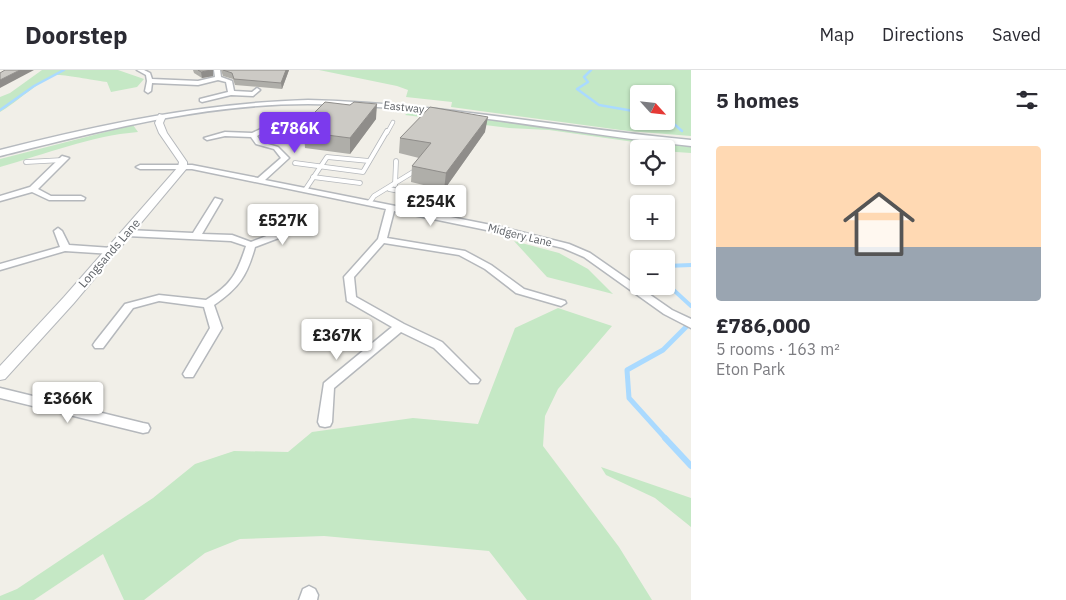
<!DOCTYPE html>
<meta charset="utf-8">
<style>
body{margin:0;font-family:"IBM Plex Sans",sans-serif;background:#f2f2f3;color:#2b2b33;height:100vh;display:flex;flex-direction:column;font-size:19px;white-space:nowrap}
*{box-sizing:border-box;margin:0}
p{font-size:16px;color:#7c7c81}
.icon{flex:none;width:28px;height:28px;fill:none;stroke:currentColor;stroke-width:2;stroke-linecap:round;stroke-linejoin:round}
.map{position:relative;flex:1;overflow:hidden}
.panel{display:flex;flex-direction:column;background:#fff;width:375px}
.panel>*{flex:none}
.needle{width:32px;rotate:117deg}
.tools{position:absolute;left:630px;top:15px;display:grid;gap:10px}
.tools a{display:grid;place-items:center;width:45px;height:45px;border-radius:5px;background:#fff;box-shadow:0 1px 4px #0004;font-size:25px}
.price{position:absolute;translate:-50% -42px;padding:0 11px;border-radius:5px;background:#fff;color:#222;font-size:16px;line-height:32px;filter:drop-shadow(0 1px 2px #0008)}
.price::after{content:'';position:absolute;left:50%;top:30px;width:15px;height:11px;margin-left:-8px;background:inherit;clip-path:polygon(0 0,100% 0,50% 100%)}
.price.on{background:#7c3aed;color:#fff}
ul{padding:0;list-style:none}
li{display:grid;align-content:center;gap:10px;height:265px;padding:0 25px}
li span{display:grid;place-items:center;height:155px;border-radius:5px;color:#555}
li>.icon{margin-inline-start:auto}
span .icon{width:90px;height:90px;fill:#fffc;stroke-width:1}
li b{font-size:21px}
h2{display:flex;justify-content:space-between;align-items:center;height:60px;padding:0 25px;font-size:21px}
header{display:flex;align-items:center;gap:30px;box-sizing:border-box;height:70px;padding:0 25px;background:#fff;border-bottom:1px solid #e1e1e2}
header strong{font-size:24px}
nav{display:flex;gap:28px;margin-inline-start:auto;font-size:18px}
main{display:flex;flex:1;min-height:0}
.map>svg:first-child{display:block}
.green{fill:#c5e8c5;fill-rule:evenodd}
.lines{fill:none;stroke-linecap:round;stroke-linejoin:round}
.stream-far3{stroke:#aadaff;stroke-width:2.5}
.stream-far2{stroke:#aadaff;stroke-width:4}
.stream-far1{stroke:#aadaff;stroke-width:5}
.stream{stroke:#aadaff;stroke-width:6}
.service-far1-casing{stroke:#b5b8bc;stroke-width:4.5}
.service-casing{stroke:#b5b8bc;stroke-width:5.5}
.minor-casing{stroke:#b5b8bc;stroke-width:3}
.tertiary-casing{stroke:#b5b8bc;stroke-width:2}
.secondary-casing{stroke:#b6babf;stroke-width:3}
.service-far1{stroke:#fff;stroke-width:3}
.service{stroke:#fff;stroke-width:4}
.minor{fill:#fff;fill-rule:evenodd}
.tertiary{fill:#fff;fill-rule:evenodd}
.secondary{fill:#fff;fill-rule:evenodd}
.wall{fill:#afaea9}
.shaded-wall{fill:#8f8d8a}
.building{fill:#cccac5;stroke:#8f8d8a}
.labels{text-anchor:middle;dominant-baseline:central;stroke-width:4.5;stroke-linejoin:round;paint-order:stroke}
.far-street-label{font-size:11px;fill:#5f6368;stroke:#fff}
.street-label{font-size:12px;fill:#5f6368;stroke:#fff}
</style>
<header>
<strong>Doorstep</strong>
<nav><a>Map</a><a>Directions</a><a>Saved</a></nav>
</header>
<main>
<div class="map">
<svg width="691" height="530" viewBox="0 0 691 530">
<rect width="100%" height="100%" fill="#f1efe8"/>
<g class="green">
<path d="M42,0H118L144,9L137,17L111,22L107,12C98,11 63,4 56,5C42,8 15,34 0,42V27L10,23Z"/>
<path d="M319,0H691V66L628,61L451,37L452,32L406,27L408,20L397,16ZM639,24H666V51H639Z"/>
<polygon points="411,40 691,75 691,83 676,82 641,73 549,60 509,58 405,45"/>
<path d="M133,55L138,62C90,66 46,84 0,97V89Z"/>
<polygon points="514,171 559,183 588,199 613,224 547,207"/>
<polygon points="558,238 612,256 558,319 545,346 543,376 619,477 652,530 527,530 489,481 324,466 240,469 205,483 144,530 124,530 103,484 34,530 0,530 0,526 17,519 153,428 195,394 234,381 288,382 312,362 413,348 478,354 515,258"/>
<polygon points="601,397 691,428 691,457 655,428 606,405"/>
</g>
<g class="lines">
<g class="stream-far3">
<polyline points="591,0 584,7 588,12 577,19 599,35 639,42"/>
<polyline points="0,40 34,16 64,0"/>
<polyline points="666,47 682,61"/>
</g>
<g class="stream-far2">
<polyline points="666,196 691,195"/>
<polyline points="666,213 691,236"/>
</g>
<polyline class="stream-far1" points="666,369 629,328 627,300 663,280 691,252"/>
<polyline class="stream" points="665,368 691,396"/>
<defs>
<polyline id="service-far1" points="387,63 393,52"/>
<g id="service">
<polyline points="26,92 63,90"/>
<polyline points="295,93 363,102 387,61"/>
<polyline points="313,107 360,113"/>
<polyline points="395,115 396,91"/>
<polyline points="389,119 447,131"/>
<polyline points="305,120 327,87 369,91"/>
<polyline points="369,133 374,126 418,99"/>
</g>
<g id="minor">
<polygon points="137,0 144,0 150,3 152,9 198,11 215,7 214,0 220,0 221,7 232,11 234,21 252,22 257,18 260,20 253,26 231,25 202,32 200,31 200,29 228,22 226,12 218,10 198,15 152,13 151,21 148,23 145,21 147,11 146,5"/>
<polygon points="269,44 274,45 269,59 257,66 261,72 278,77 289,88 265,110 501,157 569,174 590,183 672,240 691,249 691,258 664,244 584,187 563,178 501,163 394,141 387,168 465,181 491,195 524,219 565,231 566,233 561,236 516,223 485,199 459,185 384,173 354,207 356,227 404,254 442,272 480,310 478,313 470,313 434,278 401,262 334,318 332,352 330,356 325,357 320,356 318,352 324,313 392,257 347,231 344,207 378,169 386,139 192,99 140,99 136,97 140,95 192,95 258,108 281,88 274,79 256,74 251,67 225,66 207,70 204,68 225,62 252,63 263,58"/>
<polygon points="62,86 69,88 38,119 51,126 81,126 85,128 84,130 49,130 32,122 0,131 0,126 30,117"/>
<path d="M215,128L222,130L202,164L232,165L251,172L277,162L284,147L287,146L291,149L284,166L255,177C247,206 239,218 214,235L222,258L193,307H185L183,304L210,258L204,237L159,231L133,238L103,278H95L93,275L95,272L125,234L159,225L206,230C231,215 237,204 246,176L231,171L127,166L123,163L127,160L193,163Z"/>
<polygon points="58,158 62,161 69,175 112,178 117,181 112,184 65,181 0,200 0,194 60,177 54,161"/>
<polygon points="0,318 143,353 148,354 150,358 148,362 143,363 0,328"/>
<polygon points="309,516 315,519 318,525 317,530 299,530 303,519"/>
</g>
<polygon id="tertiary" points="159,44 166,46 163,53 167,63 187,92 187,98 74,233 5,309 0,310 0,296 64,227 178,97 179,92 159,63 155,53"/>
<path id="secondary" d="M308,30C437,33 563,58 691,70V76C564,63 437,35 308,34C203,34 101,61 0,86V80C102,54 203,33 308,30Z"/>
</defs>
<use href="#service-far1" class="service-far1-casing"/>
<use href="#service" class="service-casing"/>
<use href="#minor" class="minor-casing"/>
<use href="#tertiary" class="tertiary-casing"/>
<use href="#secondary" class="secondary-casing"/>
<use href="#service-far1" class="service-far1"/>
<use href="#service" class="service"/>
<use href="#minor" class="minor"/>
<use href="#tertiary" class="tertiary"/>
<use href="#secondary" class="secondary"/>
</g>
<g class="wall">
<polygon points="193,0 213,0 213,6 202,8 194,3"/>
<polygon points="221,0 289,0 282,19 235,15 233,9 223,6"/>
<polygon points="313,44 376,49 350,84 305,78 304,62 313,53"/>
<polygon points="485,62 444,120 411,112 412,96 419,88 399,83 400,68"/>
</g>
<g class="shaded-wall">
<polygon points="20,0 34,0 0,18 0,10"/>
<polygon points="211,0 213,0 213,6 202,8 201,2"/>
<polygon points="286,0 289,0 282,19 281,13"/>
<polygon points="377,34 376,49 350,84 350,68"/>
<polygon points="488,47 485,62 444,120 446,103"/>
</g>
<g class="building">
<polygon points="5,0 20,0 0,10 0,3"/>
<polygon points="198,0 211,0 201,2"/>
<polygon points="223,0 286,0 281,13 234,9 232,3"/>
<polygon points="325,32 350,35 354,32 377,34 350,68 304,62 320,45 313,44"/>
<polygon points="430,37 488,47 446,103 412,96 431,73 400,68"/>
</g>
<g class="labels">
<g class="far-street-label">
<text transform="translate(404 37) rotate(6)">Eastway</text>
<text transform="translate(520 165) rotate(14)">Midgery Lane</text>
</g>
<g class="street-label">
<text transform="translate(109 183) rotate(-49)">Longsands Lane</text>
</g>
</g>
</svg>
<div class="tools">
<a><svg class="needle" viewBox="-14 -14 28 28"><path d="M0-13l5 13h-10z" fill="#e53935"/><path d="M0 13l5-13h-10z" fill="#7c7c81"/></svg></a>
<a><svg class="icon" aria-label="locate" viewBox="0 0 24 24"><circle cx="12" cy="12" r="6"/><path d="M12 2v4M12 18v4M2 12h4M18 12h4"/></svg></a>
<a>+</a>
<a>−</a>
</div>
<b class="price on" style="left:295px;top:84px">£786K</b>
<b class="price" style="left:431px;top:157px">£254K</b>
<b class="price" style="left:283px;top:176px">£527K</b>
<b class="price" style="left:337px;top:291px">£367K</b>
<b class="price" style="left:68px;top:354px">£366K</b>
</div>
<section class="panel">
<h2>5 homes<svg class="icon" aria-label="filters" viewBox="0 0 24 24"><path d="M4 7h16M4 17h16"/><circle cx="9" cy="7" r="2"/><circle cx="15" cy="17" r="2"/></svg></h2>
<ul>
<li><span style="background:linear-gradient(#ffd9b3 65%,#9aa5b1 0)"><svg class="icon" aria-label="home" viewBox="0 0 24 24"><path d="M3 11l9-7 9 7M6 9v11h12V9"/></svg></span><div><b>£786,000</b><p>5 rooms · 163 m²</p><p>Eton Park</p></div></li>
</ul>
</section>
</main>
